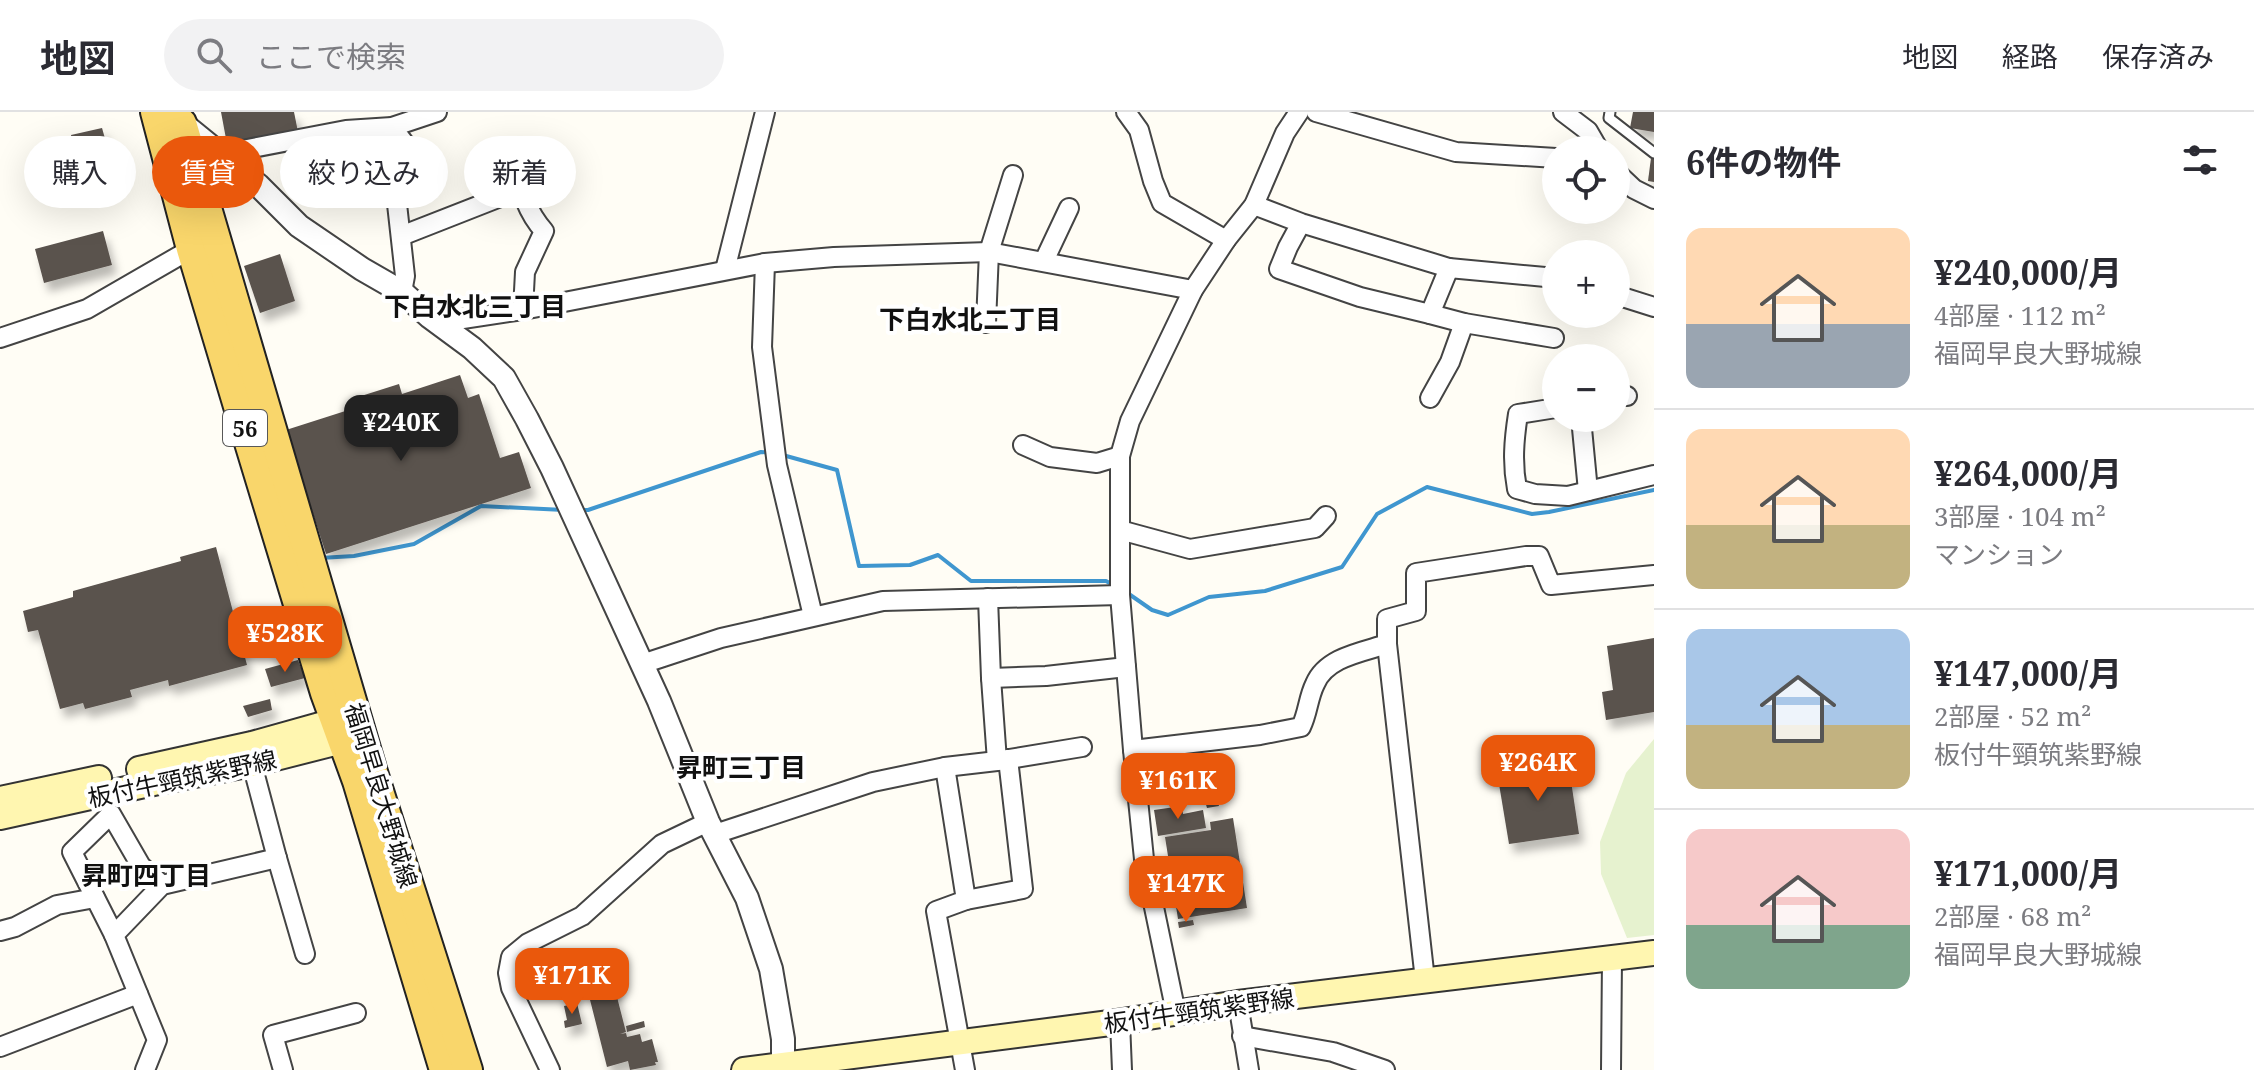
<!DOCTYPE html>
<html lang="ja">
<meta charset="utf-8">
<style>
body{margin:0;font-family:"Noto Serif","Noto Sans JP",serif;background:#f2f2f3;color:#2b2b33;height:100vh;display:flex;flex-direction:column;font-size:30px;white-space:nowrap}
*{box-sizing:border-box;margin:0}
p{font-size:26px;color:#7c7c81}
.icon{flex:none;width:44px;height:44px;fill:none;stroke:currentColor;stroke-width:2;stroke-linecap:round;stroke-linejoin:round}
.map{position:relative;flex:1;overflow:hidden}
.sheet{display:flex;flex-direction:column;background:#fff;width:600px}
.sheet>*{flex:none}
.guide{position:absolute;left:24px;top:24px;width:760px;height:72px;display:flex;gap:16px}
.fabs{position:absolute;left:1542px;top:24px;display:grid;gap:16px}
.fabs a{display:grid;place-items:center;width:88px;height:88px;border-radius:50%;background:#fff;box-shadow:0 8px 32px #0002;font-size:40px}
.price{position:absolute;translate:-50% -68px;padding:0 18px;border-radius:16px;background:#ea580c;color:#fff;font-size:26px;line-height:52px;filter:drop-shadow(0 2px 4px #0008)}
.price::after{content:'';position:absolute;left:50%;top:48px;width:24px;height:18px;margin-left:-12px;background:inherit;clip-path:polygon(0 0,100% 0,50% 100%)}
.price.on{background:#222;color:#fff}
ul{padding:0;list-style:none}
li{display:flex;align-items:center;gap:24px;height:200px;padding:0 32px}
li+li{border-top:2px solid #e1e1e2}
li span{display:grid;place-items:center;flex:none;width:224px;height:160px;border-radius:16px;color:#555}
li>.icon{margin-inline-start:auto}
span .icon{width:96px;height:96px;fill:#fffc;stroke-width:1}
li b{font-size:34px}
h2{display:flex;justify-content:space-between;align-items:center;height:96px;padding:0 32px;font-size:34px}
.tag{padding:0 28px;border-radius:36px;background:#fff;box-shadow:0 8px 32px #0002;font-size:28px;line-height:72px}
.tag.on{background:#ea580c;color:#fff}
header{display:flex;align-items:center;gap:48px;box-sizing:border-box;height:112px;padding:0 40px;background:#fff;border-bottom:2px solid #e1e1e2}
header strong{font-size:38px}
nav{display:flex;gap:44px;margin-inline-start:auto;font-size:28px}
.search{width:560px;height:72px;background:#f2f2f3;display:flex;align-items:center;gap:20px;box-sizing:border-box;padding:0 28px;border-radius:44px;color:#7c7c81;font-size:30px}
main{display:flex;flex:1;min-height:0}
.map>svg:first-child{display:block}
.pitch{fill:#e6f2cf}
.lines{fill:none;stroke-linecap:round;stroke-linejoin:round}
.stream{stroke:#3f96cf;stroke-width:4}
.building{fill:#5a524d;filter:url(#shadow)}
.service-casing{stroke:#444;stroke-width:13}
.minor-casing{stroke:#444;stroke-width:22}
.tertiary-casing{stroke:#444;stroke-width:26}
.secondary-casing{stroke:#333;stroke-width:28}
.primary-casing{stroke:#222;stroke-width:32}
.service{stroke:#fff;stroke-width:9}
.minor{stroke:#fff;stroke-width:18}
.tertiary{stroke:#fff;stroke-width:22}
.secondary{stroke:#fff6b0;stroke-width:24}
.primary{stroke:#f9d66b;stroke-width:28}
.labels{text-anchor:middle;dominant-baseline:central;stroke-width:8;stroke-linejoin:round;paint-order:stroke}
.shield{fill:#fff;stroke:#585858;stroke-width:2}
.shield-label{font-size:22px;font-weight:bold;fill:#111}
.street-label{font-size:24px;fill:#111;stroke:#fff}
.neighbourhood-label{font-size:26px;font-weight:bold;fill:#111;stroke:#fff}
</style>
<header>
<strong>地図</strong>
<div class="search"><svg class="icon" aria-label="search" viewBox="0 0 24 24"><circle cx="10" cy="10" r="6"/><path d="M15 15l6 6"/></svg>ここで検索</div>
<nav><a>地図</a><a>経路</a><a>保存済み</a></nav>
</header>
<main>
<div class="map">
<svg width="1654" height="958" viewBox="0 0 1654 958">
<defs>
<filter id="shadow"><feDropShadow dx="5" dy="9" stdDeviation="4" flood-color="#0004"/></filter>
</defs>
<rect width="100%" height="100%" fill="#fffdf5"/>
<polygon class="pitch" points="1654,627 1654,823 1627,826 1601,762 1600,730 1626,661"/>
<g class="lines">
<g class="stream">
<polyline points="779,342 837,358 859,454 910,453 938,443 971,469 1106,469 1115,474"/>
<polyline points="581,398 588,398 761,340 771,341"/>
<polyline points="320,446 354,444 414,432 481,394 564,398"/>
<polyline points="1126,480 1152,498 1168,503 1209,485 1265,479 1342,455 1377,402 1427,375 1532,402 1549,400 1654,378"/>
</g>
</g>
<g class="building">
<polygon points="221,0 294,0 298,20 227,32"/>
<polygon points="1633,0 1654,0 1654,20 1630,16"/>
<polygon points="102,16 110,44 78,59 71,23"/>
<polygon points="1651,46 1654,47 1654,70 1648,69"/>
<polygon points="103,119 112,153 44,171 35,137"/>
<polygon points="280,142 295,189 260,201 244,154"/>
<polygon points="460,263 468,286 479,282 500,346 519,340 531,376 326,442 286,318 361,294 358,285 399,272 402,282"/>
<polygon points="216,435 247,553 169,574 168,568 130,578 132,585 85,597 83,591 60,597 38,518 28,520 23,499 73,485 73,479 181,449 180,445"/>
<polygon points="1654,526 1654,600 1606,608 1602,580 1613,578 1607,534"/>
<polygon points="298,548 305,566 271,575 265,557"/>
<polygon points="270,587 272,598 248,605 243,594"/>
<polygon points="1562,623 1564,637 1545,640 1543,626"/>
<polygon points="1568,649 1579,722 1509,732 1497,660"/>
<polygon points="1217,687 1219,694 1207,696 1205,689"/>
<polygon points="1182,694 1183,702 1203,698 1206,716 1158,724 1154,698"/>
<polygon points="1233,706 1247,796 1178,807 1165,725 1211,718 1210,710"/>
<polygon points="1193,808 1194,813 1179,816 1178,810"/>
<polygon points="609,854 626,920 620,922 626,921 627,925 640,922 642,930 652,927 658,950 655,950 656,953 630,958 628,949 607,955 585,868 597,865 596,857"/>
<polygon points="577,891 582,912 565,916 564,909 567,908 564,894"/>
<polygon points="644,909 645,915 627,920 626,914"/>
</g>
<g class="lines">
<defs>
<polyline id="service" points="1610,0 1609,6 1654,41"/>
<g id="minor">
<polyline points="1126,0 1139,18 1153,69 1162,91 1226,128"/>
<polyline points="1316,0 1456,40 1556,46"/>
<polyline points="1563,0 1588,19 1599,38"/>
<polyline points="392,15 405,32 407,50 397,92 405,164 402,180"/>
<polyline points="227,47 242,38 346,18 392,15 437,0"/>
<polyline points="1616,60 1634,77 1654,87"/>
<polyline points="1254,93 1301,111 1449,156 1430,202 1360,185 1279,157 1288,135 1301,111"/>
<polyline points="401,124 521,77"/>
<polyline points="1044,149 1069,96"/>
<polyline points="765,151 762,235 777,353 813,504"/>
<polyline points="1449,156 1556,166"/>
<polyline points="725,158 765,0"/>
<polyline points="1616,183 1654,195"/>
<path d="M523,198L525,160L544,119C527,100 521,79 516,55L557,43"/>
<polyline points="1430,202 1464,211 1554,226"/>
<polyline points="986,211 989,140 1013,63"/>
<polyline points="448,218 456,208 523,198 765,151 834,145 989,140 1193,178"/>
<polyline points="0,226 87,197 191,137"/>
<polyline points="1616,284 1627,284"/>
<polyline points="1430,286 1450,250 1464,211"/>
<path d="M1556,296L1518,302C1514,328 1512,351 1517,377L1535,382L1568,384L1654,363"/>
<polyline points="1581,306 1588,379"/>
<polyline points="1023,333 1050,345 1097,351 1120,344"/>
<polyline points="1120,418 1190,437 1315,416 1326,404"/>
<polyline points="988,486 991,566 997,649 1082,635"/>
<polyline points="642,552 721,526 883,489 1120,483"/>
<polyline points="991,566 1046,564 1126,555"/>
<path d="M1133,638L1260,623L1301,615C1308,601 1308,586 1315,572C1326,545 1363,540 1387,532"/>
<polyline points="252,652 277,746 305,842"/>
<polyline points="945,655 966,788 936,799 965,958"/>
<polyline points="715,722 873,670 945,655 997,649"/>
<polyline points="966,788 1023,777 1008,647"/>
<polyline points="0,819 15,815 57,793 95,786"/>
<polyline points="114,823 72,740 111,702 141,754 162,773"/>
<polyline points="1425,868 1387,532 1387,507 1416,499 1416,461 1526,444 1539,444 1551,473 1654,463"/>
<polyline points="1238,891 1249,958"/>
<polyline points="1176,901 1144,747 1133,638 1120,483 1120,344 1130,309 1193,178 1226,128 1254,93 1285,21 1299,0"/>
<polyline points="1120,910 1122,958"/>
<polyline points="1242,924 1333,940 1385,958"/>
<polyline points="0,935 138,882"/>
<polyline points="145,958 157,928 114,823 162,773 277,746"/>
<polyline points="283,958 273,923 356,901"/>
<polyline points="550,958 511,876 508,861 511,845 528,831 582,804 662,732 708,710"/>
<polyline points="1611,958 1612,847"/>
</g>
<polyline id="tertiary" points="182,11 258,73 299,114 362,157 402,180 430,205 472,236 504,266 527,307 552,356 659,589 708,710 747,786 771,857 783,927 783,958"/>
<g id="secondary">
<polyline points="139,657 252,632 352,604"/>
<polyline points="0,687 99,666"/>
<polyline points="0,705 158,670 252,652 358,625"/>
<polyline points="744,958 1110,911 1238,891 1654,841"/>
</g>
<g id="primary">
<polyline points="155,0 191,137 240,301 325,581 357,669 444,958"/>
<polyline points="166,0 182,11 372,657 468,958"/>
</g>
</defs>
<use href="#service" class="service-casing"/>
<use href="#minor" class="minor-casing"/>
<use href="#tertiary" class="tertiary-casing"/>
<use href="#secondary" class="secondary-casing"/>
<use href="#primary" class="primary-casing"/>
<use href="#service" class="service"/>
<use href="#minor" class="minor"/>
<use href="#tertiary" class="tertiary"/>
<use href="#secondary" class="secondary"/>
<use href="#primary" class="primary"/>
</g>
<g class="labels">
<rect class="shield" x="223" y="298" width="44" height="36" rx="6"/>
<g class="shield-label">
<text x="245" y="316">56</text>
</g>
<g class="street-label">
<text transform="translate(182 666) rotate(-12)">板付牛頸筑紫野線</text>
<text transform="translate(382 683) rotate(73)">福岡早良大野城線</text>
<text transform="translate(1199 898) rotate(-8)">板付牛頸筑紫野線</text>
</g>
<g class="neighbourhood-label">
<text x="475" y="194">下白水北三丁目</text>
<text x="970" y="207">下白水北二丁目</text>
<text x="741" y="655">昇町三丁目</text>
<text x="146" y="763">昇町四丁目</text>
</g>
</g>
</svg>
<div class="fabs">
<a><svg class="icon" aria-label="locate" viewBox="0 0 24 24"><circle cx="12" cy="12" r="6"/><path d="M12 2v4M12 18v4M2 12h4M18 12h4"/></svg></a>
<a>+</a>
<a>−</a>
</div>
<b class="price on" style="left:401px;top:351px">¥240K</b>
<b class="price" style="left:285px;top:562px">¥528K</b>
<b class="price" style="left:1538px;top:691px">¥264K</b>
<b class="price" style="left:1178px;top:709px">¥161K</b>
<b class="price" style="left:1186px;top:812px">¥147K</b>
<b class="price" style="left:572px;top:904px">¥171K</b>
<div class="guide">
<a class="tag">購入</a>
<a class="tag on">賃貸</a>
<a class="tag">絞り込み</a>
<a class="tag">新着</a>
</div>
</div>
<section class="sheet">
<h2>6件の物件<svg class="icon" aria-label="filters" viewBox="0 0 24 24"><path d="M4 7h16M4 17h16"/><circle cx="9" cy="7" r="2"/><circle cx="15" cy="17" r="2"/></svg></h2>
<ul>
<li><span style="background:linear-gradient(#ffd9b3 60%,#9aa5b1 0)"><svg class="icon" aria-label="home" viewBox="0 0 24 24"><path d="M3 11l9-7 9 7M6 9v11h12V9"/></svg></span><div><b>¥240,000/月</b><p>4部屋 · 112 m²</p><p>福岡早良大野城線</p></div></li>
<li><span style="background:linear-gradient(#ffd9b3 60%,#c2b280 0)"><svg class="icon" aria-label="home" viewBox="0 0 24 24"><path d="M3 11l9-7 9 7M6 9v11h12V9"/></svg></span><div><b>¥264,000/月</b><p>3部屋 · 104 m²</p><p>マンション</p></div></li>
<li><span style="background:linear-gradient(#a9c7e8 60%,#c2b280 0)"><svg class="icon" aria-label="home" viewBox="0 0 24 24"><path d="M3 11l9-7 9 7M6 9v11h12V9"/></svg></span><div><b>¥147,000/月</b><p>2部屋 · 52 m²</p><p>板付牛頸筑紫野線</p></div></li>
<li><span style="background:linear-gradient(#f6c9c9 60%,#7fa58c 0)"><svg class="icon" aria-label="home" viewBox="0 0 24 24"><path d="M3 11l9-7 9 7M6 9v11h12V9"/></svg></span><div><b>¥171,000/月</b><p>2部屋 · 68 m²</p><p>福岡早良大野城線</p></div></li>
</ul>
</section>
</main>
